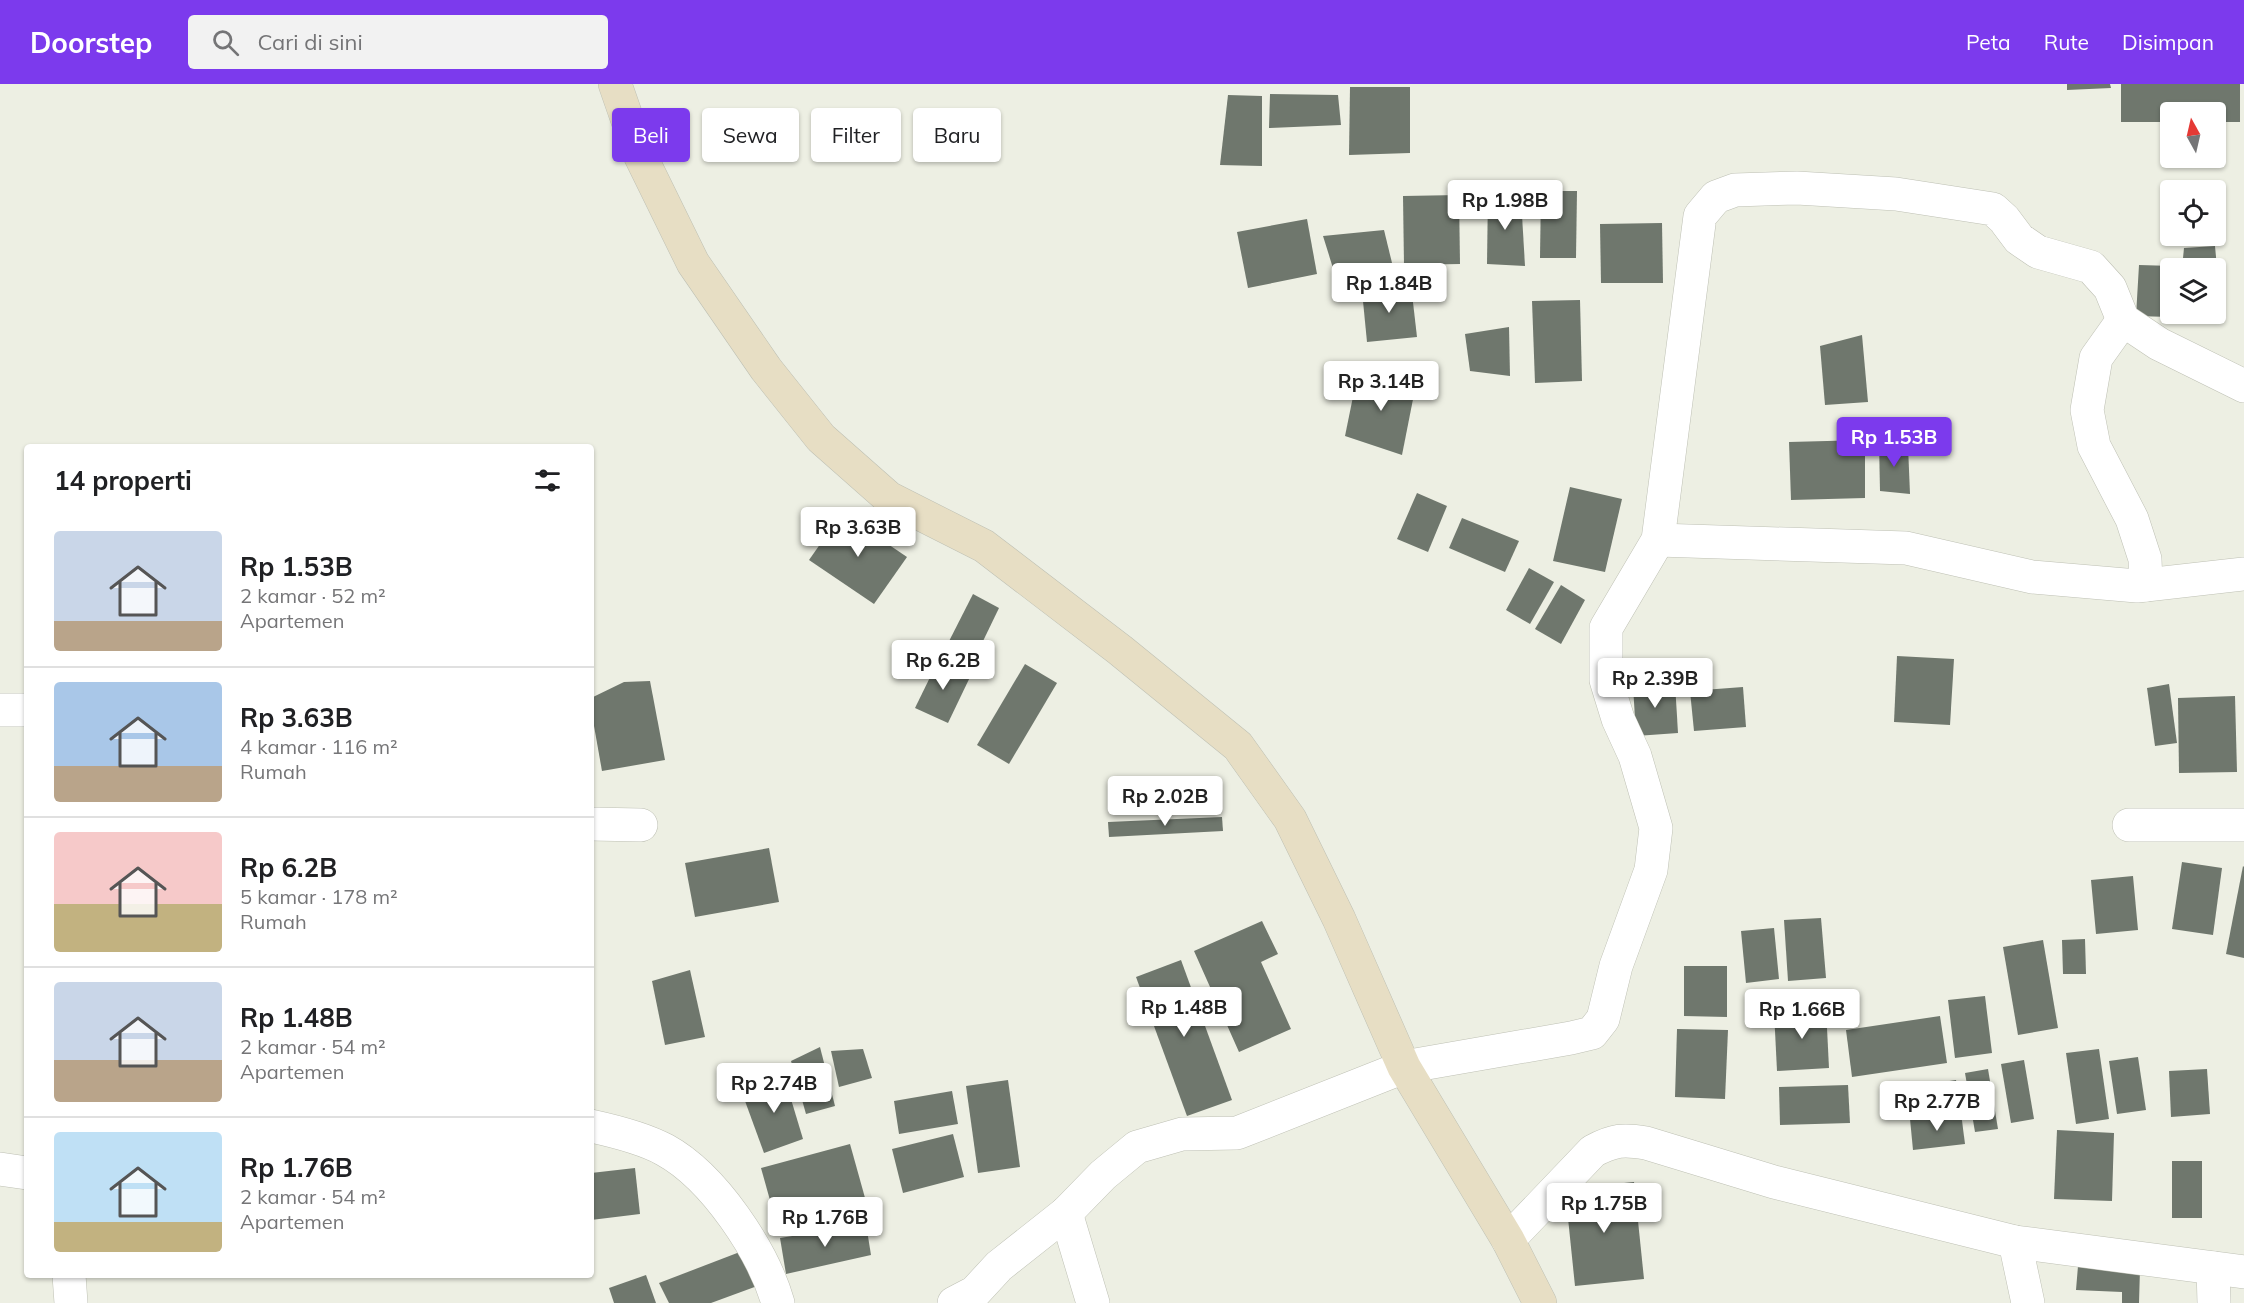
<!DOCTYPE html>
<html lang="id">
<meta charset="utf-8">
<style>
body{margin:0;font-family:Mulish,sans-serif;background:#f2f2f2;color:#202124;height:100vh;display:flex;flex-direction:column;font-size:22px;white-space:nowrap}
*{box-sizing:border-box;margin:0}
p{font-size:20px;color:#757577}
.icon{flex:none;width:33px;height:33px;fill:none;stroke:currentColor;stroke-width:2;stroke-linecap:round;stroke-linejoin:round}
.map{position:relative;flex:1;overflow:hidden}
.sheet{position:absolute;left:24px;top:360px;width:570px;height:834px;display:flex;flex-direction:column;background:#fff;border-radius:6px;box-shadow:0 2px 4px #0004}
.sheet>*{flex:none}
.banner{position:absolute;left:612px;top:24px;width:570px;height:54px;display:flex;gap:12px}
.needle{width:39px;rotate:352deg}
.controls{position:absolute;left:2160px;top:18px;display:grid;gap:12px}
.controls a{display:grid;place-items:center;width:66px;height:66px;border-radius:6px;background:#fff;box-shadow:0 2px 4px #0004;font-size:30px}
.price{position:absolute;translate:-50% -51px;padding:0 14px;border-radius:6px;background:#fff;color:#222;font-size:20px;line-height:39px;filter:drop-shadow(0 2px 3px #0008)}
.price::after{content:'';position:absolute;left:50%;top:36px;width:18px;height:14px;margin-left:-9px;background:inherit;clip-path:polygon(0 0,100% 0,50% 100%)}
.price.on{background:#7c3aed;color:#fff}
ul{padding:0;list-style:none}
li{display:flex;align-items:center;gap:18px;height:150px;padding:0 30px}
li+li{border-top:2px solid #e0e0e0}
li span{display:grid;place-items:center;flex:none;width:168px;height:120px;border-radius:6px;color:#555}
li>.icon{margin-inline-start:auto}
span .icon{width:72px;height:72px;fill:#fffc;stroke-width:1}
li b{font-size:26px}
h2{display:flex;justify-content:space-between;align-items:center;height:72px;padding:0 30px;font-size:26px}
.chip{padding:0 21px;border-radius:6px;background:#fff;box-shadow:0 2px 4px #0004;font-size:21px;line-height:54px}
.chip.on{background:#7c3aed;color:#fff}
header{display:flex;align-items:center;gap:36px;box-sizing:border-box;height:84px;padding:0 30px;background:#7c3aed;color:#fff}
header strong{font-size:28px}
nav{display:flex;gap:33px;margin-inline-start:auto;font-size:21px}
.search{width:420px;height:54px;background:#f2f2f2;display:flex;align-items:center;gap:15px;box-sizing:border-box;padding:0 21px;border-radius:6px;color:#757577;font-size:22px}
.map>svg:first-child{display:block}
.building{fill:#6f776d}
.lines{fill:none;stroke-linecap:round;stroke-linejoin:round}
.street-casing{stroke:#bec0b4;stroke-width:34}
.secondary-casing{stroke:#bec0b4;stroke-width:34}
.street{stroke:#fff;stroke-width:33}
.secondary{stroke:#e7dec4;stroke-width:33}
</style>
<header>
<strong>Doorstep</strong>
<div class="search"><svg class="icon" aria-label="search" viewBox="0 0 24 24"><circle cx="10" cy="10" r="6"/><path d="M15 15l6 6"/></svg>Cari di sini</div>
<nav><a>Peta</a><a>Rute</a><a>Disimpan</a></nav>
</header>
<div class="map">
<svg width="2244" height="1219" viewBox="0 0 2244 1219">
<rect width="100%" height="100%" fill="#edefe3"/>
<g class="building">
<polygon points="2067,0 2110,0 2111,4 2067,6"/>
<polygon points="2121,0 2240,0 2240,38 2216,38 2216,28 2170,28 2170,38 2121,38"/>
<polygon points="1350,3 1410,3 1410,69 1349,71"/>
<polygon points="1270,10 1338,11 1341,41 1269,44"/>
<polygon points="1228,11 1262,12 1262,82 1220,81"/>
<polygon points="1541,107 1577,107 1576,174 1540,174"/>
<polygon points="1488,108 1521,114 1525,182 1487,180"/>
<polygon points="1459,111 1460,180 1404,181 1403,112"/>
<polygon points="1307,135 1317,190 1248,204 1237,148"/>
<polygon points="1662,139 1663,199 1601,199 1600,140"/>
<polygon points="1384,146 1393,183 1337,197 1323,152"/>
<polygon points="2215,162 2217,184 2182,184 2184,164"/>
<polygon points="2139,181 2173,182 2170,184 2170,233 2136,232"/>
<polygon points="2216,200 2217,200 2219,234 2179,236 2179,230 2216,230"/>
<polygon points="1411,201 1417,253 1367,258 1362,207"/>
<polygon points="1580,216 1582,297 1535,299 1532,217"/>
<polygon points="1509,243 1510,292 1470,287 1465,250"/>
<polygon points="1862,251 1868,318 1825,321 1820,262"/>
<polygon points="1357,293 1417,295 1402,371 1345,352"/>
<polygon points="1865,356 1865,414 1791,416 1789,358"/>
<polygon points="1879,358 1908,362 1910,410 1880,407"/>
<polygon points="1570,403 1622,415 1605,488 1553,477"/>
<polygon points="1417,409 1447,422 1428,468 1397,455"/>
<polygon points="842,429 907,473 874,520 809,476"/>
<polygon points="1462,434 1519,457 1505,488 1449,464"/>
<polygon points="1529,484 1554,498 1530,540 1506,526"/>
<polygon points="1561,501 1585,516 1561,560 1535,545"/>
<polygon points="973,510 999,524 970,584 942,571"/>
<polygon points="1897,572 1954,575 1950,641 1894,638"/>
<polygon points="938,577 956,582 971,591 948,639 915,624"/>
<polygon points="1025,580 1057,599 1009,680 977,661"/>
<polygon points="650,597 665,676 602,687 591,625 591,614 624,598"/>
<polygon points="1675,599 1678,649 1636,652 1633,601"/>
<polygon points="2169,600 2177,659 2155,662 2147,604"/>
<polygon points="1743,603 1746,643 1694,647 1690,607"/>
<polygon points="2235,612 2237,688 2179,689 2178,614"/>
<polygon points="1222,733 1223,747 1109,753 1108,738"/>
<polygon points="769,764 779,818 695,833 685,779"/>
<polygon points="2182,778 2222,784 2213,851 2172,845"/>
<polygon points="2243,782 2244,783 2244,874 2226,870"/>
<polygon points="2133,792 2138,846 2096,850 2091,796"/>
<polygon points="1821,834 1826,894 1788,897 1784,836"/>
<polygon points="1262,837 1278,870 1261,878 1291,945 1239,968 1194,867"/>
<polygon points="1774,844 1779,895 1746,899 1741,847"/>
<polygon points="2085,855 2086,890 2063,890 2062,856"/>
<polygon points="2043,856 2058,944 2018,951 2003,863"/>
<polygon points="1181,876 1232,1016 1187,1032 1136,893"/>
<polygon points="1684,882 1727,882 1727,933 1684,932"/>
<polygon points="690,886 705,953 665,961 652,897"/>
<polygon points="1985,912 1992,969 1955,974 1948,916"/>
<polygon points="1826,924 1829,984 1777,987 1774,927"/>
<polygon points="1940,932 1947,979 1852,993 1846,946"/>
<polygon points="1677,945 1728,946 1725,1015 1675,1013"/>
<polygon points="820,963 835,1022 806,1030 791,977"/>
<polygon points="863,965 872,994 839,1003 831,967"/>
<polygon points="2099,965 2109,1035 2076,1040 2066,969"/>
<polygon points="2138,973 2146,1026 2117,1030 2109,977"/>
<polygon points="2024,976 2034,1035 2011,1039 2001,980"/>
<polygon points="781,982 803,1055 764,1069 745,1017"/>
<polygon points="1988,985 1998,1045 1975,1048 1965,989"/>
<polygon points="2207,985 2210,1030 2171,1033 2169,987"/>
<polygon points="1008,996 1020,1083 978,1089 966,1002"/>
<polygon points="1956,996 1960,1020 1906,1028 1903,1004"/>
<polygon points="1848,1001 1850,1039 1780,1041 1779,1003"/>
<polygon points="952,1007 958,1040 899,1050 894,1017"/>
<polygon points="1961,1029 1965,1060 1913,1066 1910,1035"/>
<polygon points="2057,1046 2114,1049 2112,1117 2054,1115"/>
<polygon points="953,1050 964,1093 903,1109 892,1065"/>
<polygon points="850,1060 867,1121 778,1145 761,1084"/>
<rect x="2172" y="1077" width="30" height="57"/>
<polygon points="635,1084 640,1130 591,1136 591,1089"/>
<polygon points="1634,1098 1644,1195 1575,1202 1565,1105"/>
<polygon points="866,1140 871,1171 786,1190 780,1154"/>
<polygon points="745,1166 760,1201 711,1219 669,1219 659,1199"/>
<polygon points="2078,1182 2140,1185 2139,1219 2122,1219 2122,1208 2076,1206"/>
<polygon points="646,1191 656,1219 614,1219 609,1204"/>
</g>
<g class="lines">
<defs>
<g id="street">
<polyline points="2123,236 2096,274 2087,326 2094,362 2132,435 2145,475 2146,501"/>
<polyline points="1658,456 1906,464 2032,493 2137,502 2244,490"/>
<polyline points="0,626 27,626"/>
<polyline points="591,740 641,741"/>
<polyline points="2129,741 2244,741"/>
<path d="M591,1042C614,1047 645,1055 665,1066C714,1093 763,1167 778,1219"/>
<polyline points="0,1085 27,1089"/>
<polyline points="1066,1129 1093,1219"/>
<path d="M1508,1156L1593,1067C1614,1056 1623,1055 1646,1059L1774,1098L2015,1158L2244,1188"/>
<polyline points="2015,1158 2028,1219"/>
<polyline points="2213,1184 2214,1219"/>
<polyline points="69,1191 71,1219"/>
<polyline points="954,1219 975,1208 999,1182 1066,1129 1103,1091 1137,1063 1182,1050 1237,1049 1404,983 1571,954 1592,949 1603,935 1616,882 1651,786 1656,744 1635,672 1618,635 1606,596 1606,544 1658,456 1700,132 1716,113 1735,106 1797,104 1896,110 1993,125 2004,135 2019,155 2038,168 2091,183 2110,204 2123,236 2159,260 2244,302"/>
</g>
<polyline id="secondary" points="615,0 639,69 693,179 766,285 821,354 889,414 984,462 1120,566 1238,662 1290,735 1339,835 1404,983 1508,1156 1540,1219"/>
</defs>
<use href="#street" class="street-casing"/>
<use href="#secondary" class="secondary-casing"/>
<use href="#street" class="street"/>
<use href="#secondary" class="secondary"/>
</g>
</svg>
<div class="controls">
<a><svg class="needle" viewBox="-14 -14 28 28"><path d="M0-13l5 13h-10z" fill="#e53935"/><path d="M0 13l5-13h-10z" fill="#757577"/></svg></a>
<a><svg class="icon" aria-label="locate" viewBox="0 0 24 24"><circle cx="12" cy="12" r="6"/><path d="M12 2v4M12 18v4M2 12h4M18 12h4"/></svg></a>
<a><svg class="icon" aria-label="layers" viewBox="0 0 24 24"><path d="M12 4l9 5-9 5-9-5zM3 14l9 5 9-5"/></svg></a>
</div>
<b class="price" style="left:1505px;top:147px">Rp 1.98B</b>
<b class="price" style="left:1389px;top:230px">Rp 1.84B</b>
<b class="price" style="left:1381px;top:328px">Rp 3.14B</b>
<b class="price on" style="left:1894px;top:384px">Rp 1.53B</b>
<b class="price" style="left:858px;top:474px">Rp 3.63B</b>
<b class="price" style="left:943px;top:607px">Rp 6.2B</b>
<b class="price" style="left:1655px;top:625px">Rp 2.39B</b>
<b class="price" style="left:1165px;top:743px">Rp 2.02B</b>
<b class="price" style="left:1184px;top:954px">Rp 1.48B</b>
<b class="price" style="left:1802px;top:956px">Rp 1.66B</b>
<b class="price" style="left:774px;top:1030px">Rp 2.74B</b>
<b class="price" style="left:1937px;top:1048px">Rp 2.77B</b>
<b class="price" style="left:1604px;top:1150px">Rp 1.75B</b>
<b class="price" style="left:825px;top:1164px">Rp 1.76B</b>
<div class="banner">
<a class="chip on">Beli</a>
<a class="chip">Sewa</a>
<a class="chip">Filter</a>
<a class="chip">Baru</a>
</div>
<section class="sheet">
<h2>14 properti<svg class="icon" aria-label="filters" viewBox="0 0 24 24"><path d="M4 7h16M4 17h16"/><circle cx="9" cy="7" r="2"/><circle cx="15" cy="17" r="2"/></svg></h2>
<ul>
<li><span style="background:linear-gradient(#c9d6e8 75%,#b9a48a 0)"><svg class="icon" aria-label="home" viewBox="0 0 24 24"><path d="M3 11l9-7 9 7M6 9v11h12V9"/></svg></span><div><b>Rp 1.53B</b><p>2 kamar · 52 m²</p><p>Apartemen</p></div></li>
<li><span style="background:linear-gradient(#a9c7e8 70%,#b9a48a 0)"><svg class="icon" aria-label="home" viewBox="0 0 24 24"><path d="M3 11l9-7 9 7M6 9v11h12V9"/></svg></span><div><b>Rp 3.63B</b><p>4 kamar · 116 m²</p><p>Rumah</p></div></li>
<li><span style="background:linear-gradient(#f6c9c9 60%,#c2b280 0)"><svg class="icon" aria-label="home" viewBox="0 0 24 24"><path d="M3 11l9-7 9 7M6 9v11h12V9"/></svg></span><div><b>Rp 6.2B</b><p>5 kamar · 178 m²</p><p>Rumah</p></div></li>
<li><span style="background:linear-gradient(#c9d6e8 65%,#b9a48a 0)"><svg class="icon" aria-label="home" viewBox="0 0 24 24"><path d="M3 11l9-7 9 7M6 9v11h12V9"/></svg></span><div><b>Rp 1.48B</b><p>2 kamar · 54 m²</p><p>Apartemen</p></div></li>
<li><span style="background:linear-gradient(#bfe0f5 75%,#c2b280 0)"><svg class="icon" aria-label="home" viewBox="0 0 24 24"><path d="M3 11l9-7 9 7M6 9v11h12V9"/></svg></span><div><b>Rp 1.76B</b><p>2 kamar · 54 m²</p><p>Apartemen</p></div></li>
</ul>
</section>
</div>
